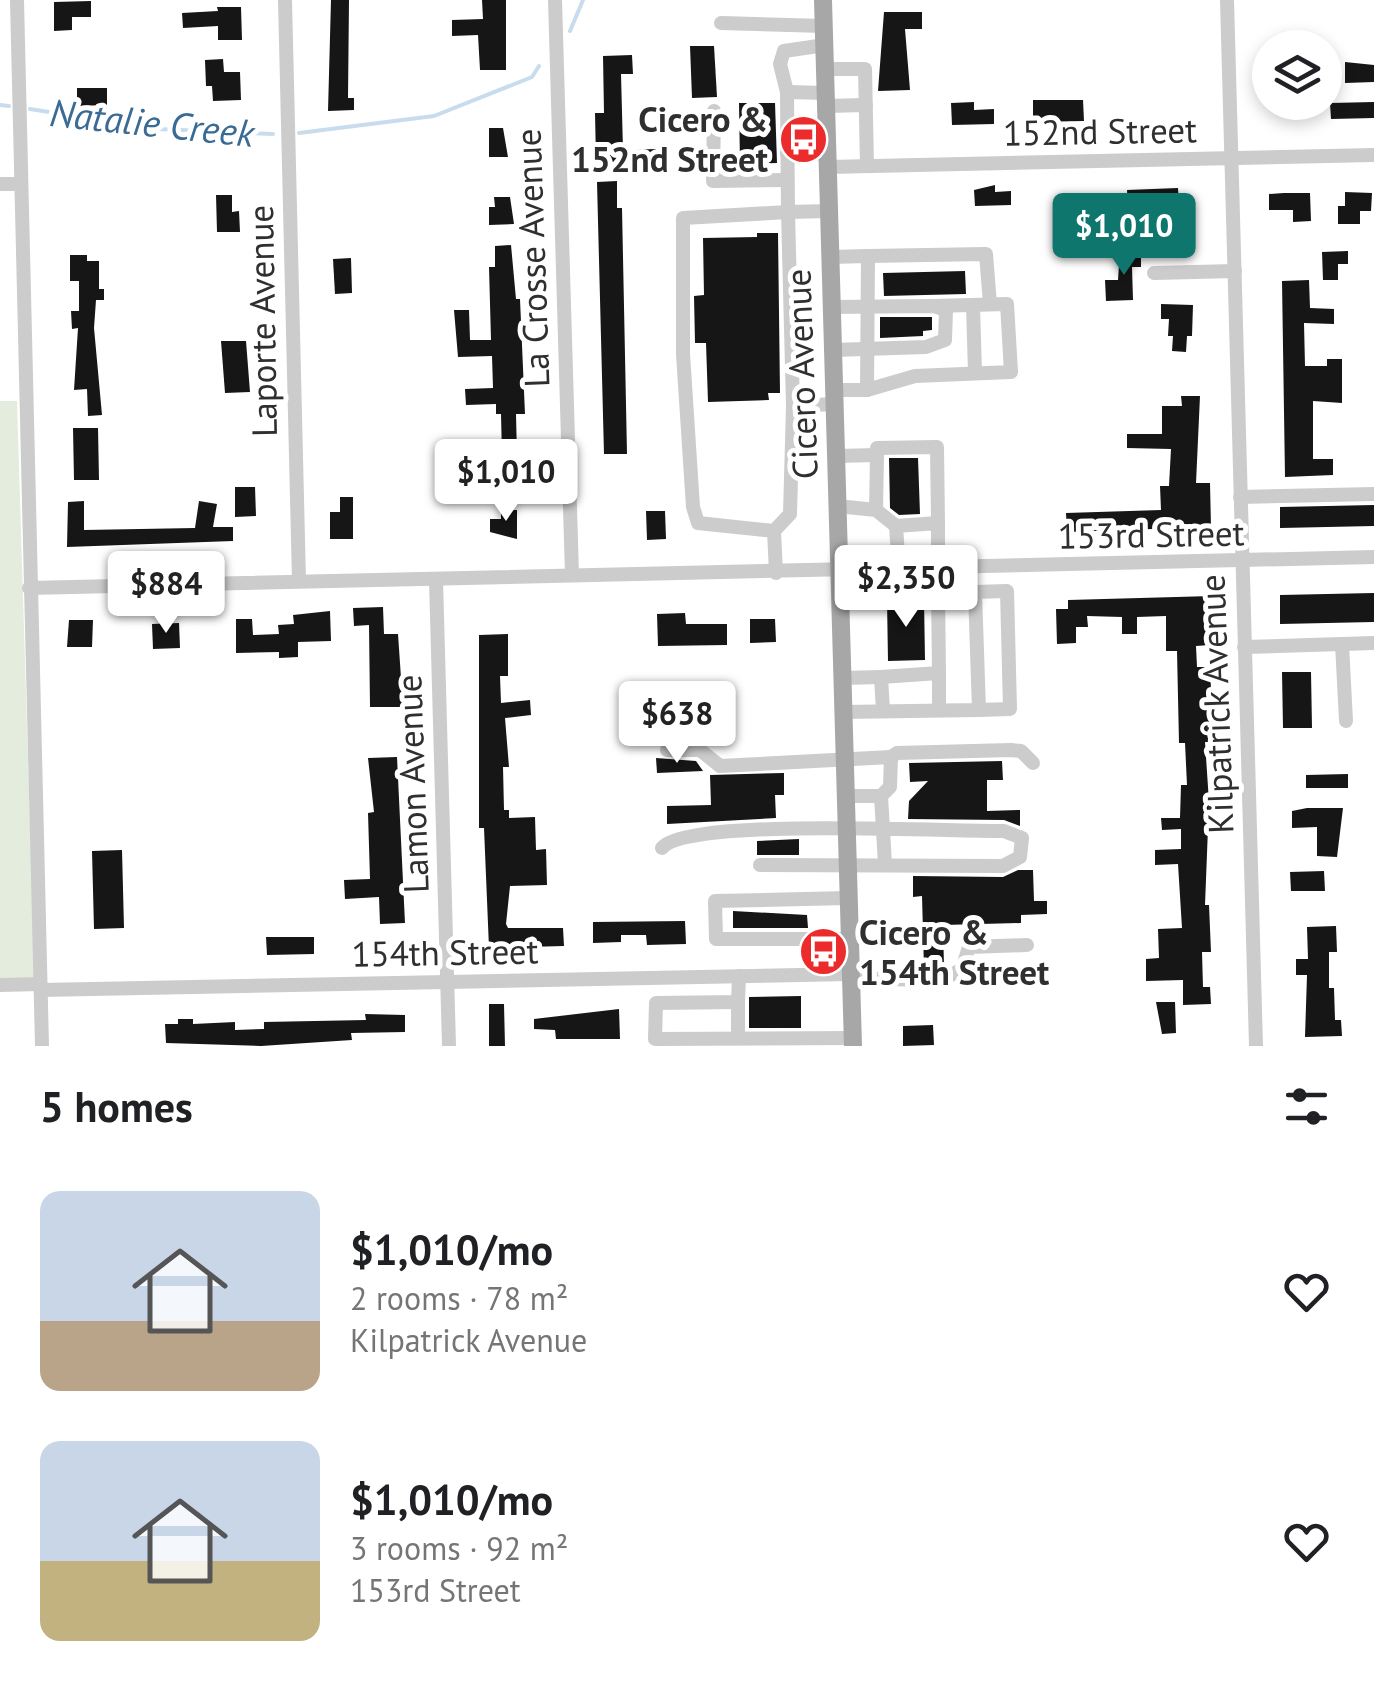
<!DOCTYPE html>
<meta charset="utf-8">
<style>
body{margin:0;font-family:"PT Sans",sans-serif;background:#f6f6f6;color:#202124;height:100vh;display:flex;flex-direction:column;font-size:38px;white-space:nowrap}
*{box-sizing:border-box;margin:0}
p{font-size:32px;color:#757577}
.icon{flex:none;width:55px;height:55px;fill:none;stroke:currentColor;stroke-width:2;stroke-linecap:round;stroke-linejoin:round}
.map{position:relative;height:1046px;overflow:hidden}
.sheet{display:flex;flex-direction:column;background:#fff;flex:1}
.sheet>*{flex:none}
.tools{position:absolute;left:1252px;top:30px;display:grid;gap:20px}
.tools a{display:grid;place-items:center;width:90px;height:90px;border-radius:50%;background:#fff;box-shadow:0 5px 15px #0003;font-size:50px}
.price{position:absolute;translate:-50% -85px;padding:0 22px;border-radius:10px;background:#fff;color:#222;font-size:32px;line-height:65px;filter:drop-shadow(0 2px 5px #0008)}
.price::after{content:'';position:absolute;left:50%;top:60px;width:30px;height:22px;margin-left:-15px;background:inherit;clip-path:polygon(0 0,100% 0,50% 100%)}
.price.current{background:#0f766e;color:#fff}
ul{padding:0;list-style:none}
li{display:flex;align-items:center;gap:30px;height:250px;padding:0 40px}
li span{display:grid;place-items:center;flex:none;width:280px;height:200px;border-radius:20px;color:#555}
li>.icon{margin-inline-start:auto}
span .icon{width:120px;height:120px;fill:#fffc;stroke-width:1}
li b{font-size:42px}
h2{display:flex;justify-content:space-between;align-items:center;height:120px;padding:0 40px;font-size:42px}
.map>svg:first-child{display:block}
.green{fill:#e4eddd}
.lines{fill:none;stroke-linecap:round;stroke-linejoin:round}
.stream{stroke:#c8dced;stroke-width:4}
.building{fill:#161616}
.minor{stroke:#ccc;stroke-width:14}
.major{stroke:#a7a7a7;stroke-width:18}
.labels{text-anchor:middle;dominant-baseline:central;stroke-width:10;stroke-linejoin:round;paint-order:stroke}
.poi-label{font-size:35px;font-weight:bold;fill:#2f2f2f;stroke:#fff;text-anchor:end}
.street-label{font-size:35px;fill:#2f2f2f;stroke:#fff}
.water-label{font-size:38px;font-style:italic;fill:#3a6b95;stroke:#fff}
</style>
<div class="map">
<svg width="1374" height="1046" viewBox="0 0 1374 1046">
<rect width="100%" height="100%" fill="#fff"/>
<polygon class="green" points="0,401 17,401 35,986 0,986"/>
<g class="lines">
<g class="stream">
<polyline points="570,31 583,0"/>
<polyline points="0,105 9,106"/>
<polyline points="30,109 157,129 273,134"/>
<polyline points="299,133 434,116 532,77 539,66"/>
</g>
</g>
<g class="building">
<polygon points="331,0 349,0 348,98 354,98 354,110 328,111"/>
<polygon points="482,0 506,0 506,70 480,70 478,35 452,36 452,20 483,19"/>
<polygon points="91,1 91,17 72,17 72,30 54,31 54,2"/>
<polygon points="217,7 241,7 242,40 218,40 218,26 183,28 182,13 218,11"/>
<polygon points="884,12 922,12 922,29 905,29 910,90 878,91"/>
<polygon points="690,46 714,46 717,97 692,98"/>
<polygon points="632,55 633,74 621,74 623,150 656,149 656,164 596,161 595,113 604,113 603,56"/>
<polygon points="223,59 224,72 240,72 241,100 213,101 212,86 206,86 205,60"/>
<polygon points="1345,62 1374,65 1374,82 1345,83"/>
<polygon points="77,88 107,88 107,105 77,106"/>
<polygon points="1033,100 1083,100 1084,121 1033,122"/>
<polygon points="974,102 974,110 994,109 994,124 952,125 951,103"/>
<polygon points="1374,102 1374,118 1331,119 1330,103"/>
<polygon points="739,103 775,103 777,163 740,164"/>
<polygon points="489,128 503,128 508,157 489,157"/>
<polygon points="617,181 617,208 622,208 627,454 604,454 597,182"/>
<polygon points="995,185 995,192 1011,191 1011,205 975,206 974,190"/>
<polygon points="1178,188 1179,206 1128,208 1127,190"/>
<polygon points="1345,192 1372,193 1371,211 1360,211 1360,224 1338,224 1338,206 1345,206"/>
<polygon points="1284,193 1310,193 1311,221 1293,222 1293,210 1269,210 1269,194"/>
<polygon points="216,195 232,195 232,212 239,211 240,232 217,232"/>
<polygon points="494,197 510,197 514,224 489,225 489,207 495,207"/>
<polygon points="757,233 778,233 780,393 768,393 769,400 708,402 706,343 695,343 694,296 704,295 703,238 757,237"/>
<polygon points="511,245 516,299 520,299 525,414 516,414 517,456 502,456 501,414 496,414 496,404 466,405 465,389 493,388 492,356 458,357 454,310 469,310 470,340 491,340 489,267 495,267 495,246"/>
<polygon points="1120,251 1141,251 1141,267 1132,267 1133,300 1106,301 1105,280 1118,280"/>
<polygon points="1348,251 1348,264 1338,264 1338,280 1323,280 1322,252"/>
<polygon points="70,255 87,255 87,261 99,261 99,289 104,289 104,300 96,300 94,328 102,415 88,416 87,389 74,390 78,328 72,329 71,311 79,311 79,281 70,281"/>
<polygon points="351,258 352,293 335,294 333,259"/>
<polygon points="965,271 966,294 884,296 883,273"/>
<polygon points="1309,280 1310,308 1334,309 1334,324 1304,323 1305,366 1327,366 1327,359 1342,359 1342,403 1313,401 1313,459 1333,459 1333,475 1285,477 1282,281"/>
<polygon points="1161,304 1193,305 1192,336 1187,336 1186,352 1172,351 1173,336 1168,336 1169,319 1161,319"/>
<polygon points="880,317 932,317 932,330 923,331 923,336 880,338"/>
<polygon points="221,341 246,341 250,392 225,393"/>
<polygon points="1181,396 1200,396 1196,483 1210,483 1211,527 1067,532 1066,513 1161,510 1160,486 1169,486 1171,449 1127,448 1127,434 1162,434 1162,406 1182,406"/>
<polygon points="73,428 98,428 99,480 74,480"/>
<polygon points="889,458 918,458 920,514 899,515 890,508"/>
<polygon points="235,487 255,487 256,516 235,517"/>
<polygon points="340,497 353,497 353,539 330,539 330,512 340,512"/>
<polygon points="84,501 84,530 195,528 199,501 217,504 213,527 233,527 233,541 67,547 68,502"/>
<polygon points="1374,505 1374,526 1280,528 1280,507"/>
<polygon points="501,510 517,510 517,539 490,532 490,519 501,519"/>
<polygon points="646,511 665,511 666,539 647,540"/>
<polygon points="1374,593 1374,622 1280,624 1280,595"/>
<polygon points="1212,596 1210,645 1196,646 1197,667 1210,667 1212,712 1212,742 1205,742 1209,802 1205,905 1209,905 1211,952 1202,952 1203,987 1210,987 1211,1004 1183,1005 1183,980 1146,981 1146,959 1159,958 1158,929 1182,928 1178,864 1155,865 1155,850 1181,849 1181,829 1162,830 1161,818 1180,818 1181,785 1187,785 1185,743 1179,743 1177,651 1166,651 1166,616 1137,617 1137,634 1122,634 1122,617 1087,616 1088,627 1076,627 1076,643 1057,644 1056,609 1068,609 1068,600"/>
<polygon points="924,599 925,660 888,661 887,600"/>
<polygon points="383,607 384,634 398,634 403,707 370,707 369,625 354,626 353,608"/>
<polygon points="330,611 331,641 298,642 298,657 279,658 279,652 236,653 236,619 252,619 253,635 279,634 278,625 294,624 293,615"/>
<polygon points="685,613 686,624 727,624 727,645 658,646 657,614"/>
<polygon points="750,619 775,619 776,642 750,643"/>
<polygon points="69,620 93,620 92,647 67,647"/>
<polygon points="179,623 180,648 153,649 152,624"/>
<polygon points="508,634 508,676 500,676 501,703 530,700 531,715 505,718 509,767 503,767 504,810 509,810 509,818 535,817 536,850 546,849 547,885 510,886 506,924 508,928 563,928 564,946 489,948 484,828 479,828 479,635"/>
<polygon points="1282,672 1311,672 1312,728 1283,728"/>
<polygon points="397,757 405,923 380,924 379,897 345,899 344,880 370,879 368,813 374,812 368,758"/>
<polygon points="656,758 696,761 703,771 657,773"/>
<polygon points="1002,761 1003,780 987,780 987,811 1020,810 1020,826 1004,820 908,819 909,801 928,781 910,782 909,763"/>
<polygon points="784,773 784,795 775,795 776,818 667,824 667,806 711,805 710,775"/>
<polygon points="1348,774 1348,788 1306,788 1306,775"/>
<polygon points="1307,808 1343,808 1337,857 1317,856 1317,827 1292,828 1292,811"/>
<polygon points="799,839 799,855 757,855 757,841"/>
<polygon points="122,850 124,928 94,929 92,851"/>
<polygon points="1018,870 1033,870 1034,901 1047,901 1047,914 1021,915 1021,923 943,925 944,967 934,977 924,969 922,896 913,897 913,876 1003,877"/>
<polygon points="1324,871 1325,891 1291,891 1290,872"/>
<polygon points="733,911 807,915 808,928 733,928"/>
<polygon points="685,921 686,944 647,945 646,935 621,935 621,942 593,943 593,922"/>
<polygon points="1336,926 1337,952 1329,952 1329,988 1334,988 1335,1020 1341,1020 1342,1036 1305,1037 1307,975 1296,975 1296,959 1308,959 1307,927"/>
<polygon points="266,937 314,937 314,954 267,955"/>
<polygon points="801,996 801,1028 749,1028 749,997"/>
<polygon points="1156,1002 1175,1002 1176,1033 1162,1034"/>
<polygon points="489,1004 504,1004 505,1046 489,1046"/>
<polygon points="619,1009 620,1039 556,1039 555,1030 534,1029 534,1019"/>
<polygon points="365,1014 405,1015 405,1032 351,1033 352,1040 261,1046 166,1043 165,1024 178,1024 178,1019 193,1019 193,1024 235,1022 235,1030 264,1029 264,1022 366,1020"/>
<polygon points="933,1025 934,1045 903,1046 903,1026"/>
</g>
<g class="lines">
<g class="minor">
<polyline points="17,0 42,1046"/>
<polyline points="285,0 299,581"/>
<polyline points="555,0 572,575"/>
<polyline points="1227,0 1256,1046"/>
<polyline points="721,23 824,26"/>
<polyline points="825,45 784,51 780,64 787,92 788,212 829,211"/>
<polyline points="825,69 865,69 867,166"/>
<polyline points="787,92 826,93"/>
<polyline points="826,106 866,105"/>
<polyline points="714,111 713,181 787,180"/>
<polyline points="787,154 828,153"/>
<polyline points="828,167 1374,155"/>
<polyline points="0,184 21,184"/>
<polyline points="868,256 986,254 990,304"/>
<polyline points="830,257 868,256 867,390 834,390"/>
<polyline points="1154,273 1235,271"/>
<polyline points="973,305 975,373"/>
<polyline points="832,307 934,306 946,310 945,340 926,347 833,350"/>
<polyline points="867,390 915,376 1011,372 1007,304 934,306"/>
<polyline points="877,455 877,448 937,447 938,523"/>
<polyline points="836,456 877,455 876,510"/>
<polyline points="1240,497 1374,494"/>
<polyline points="837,506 876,510 896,526 899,570"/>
<polyline points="774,531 790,514 793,406 835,404"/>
<polyline points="776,573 774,531 698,523 693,507 683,354 683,218 788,212 793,406"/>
<polyline points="436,580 449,1046"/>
<polyline points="29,588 1374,557"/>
<polyline points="975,592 1007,591 1010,709 979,710"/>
<polyline points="1342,644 1346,721"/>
<polyline points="1244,647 1374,643"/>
<polyline points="842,678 881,677"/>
<polyline points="939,710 939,673"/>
<polyline points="883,711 881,677 939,673 938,592"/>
<polyline points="843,712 979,710 975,592 938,592 938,523 896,526"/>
<polyline points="667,750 700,750 720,766 891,757 890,787 881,796 885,864"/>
<polyline points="891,757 897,753 1011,750 1021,751 1033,763"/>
<polyline points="846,796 881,796"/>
<path d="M662,848C685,817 951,832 1004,831L1022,838L1020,857L1003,866L760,865"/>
<polyline points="848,898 715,901 716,939 850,939"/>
<polyline points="739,976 738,1002 656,1003 655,1039 852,1038"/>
<polyline points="851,978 924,980"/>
<polyline points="944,979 962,969 969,947 1027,945"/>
<polyline points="0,985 40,984"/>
<polyline points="41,990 851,974"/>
<polyline points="738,1002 738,1038"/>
</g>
<polyline class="major" points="823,0 853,1046"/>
</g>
<defs>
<symbol id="bus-disc" viewBox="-11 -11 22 22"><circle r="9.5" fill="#ec2c2c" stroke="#fff"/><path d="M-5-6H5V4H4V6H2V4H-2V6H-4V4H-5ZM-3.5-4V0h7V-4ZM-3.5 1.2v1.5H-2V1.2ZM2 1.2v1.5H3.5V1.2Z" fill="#fff"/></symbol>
</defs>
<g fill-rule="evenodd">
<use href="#bus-disc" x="776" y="112" width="55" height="55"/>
<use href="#bus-disc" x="796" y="924" width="55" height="55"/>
</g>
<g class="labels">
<g class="poi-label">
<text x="768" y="119">Cicero &amp;<tspan x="768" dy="40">152nd Street</tspan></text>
<text x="859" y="932" text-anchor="start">Cicero &amp;<tspan x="859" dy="40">154th Street</tspan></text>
</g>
<g class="street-label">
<text transform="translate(1100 131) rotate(-1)">152nd Street</text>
<text transform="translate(532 258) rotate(-92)">La Crosse Avenue</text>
<text transform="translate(262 321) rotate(-91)">Laporte Avenue</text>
<text transform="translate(801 374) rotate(-92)">Cicero Avenue</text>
<text transform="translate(1151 534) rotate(-1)">153rd Street</text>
<text transform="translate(1216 704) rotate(-92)">Kilpatrick Avenue</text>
<text transform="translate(412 784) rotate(-92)">Lamon Avenue</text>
<text transform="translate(445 952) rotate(-1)">154th Street</text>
</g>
<g class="water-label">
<text transform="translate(152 122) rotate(6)">Natalie Creek</text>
</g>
</g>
</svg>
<div class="tools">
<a><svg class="icon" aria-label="layers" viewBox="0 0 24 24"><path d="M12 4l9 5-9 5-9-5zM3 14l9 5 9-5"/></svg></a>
</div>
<b class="price current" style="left:1124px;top:278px">$1,010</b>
<b class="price" style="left:506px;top:524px">$1,010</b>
<b class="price" style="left:906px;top:630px">$2,350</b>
<b class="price" style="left:166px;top:636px">$884</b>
<b class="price" style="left:677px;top:766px">$638</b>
</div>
<section class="sheet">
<h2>5 homes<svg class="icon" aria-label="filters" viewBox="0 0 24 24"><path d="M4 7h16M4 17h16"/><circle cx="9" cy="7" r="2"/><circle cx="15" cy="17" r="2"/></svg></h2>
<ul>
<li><span style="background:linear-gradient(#c9d6e8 65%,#b9a48a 0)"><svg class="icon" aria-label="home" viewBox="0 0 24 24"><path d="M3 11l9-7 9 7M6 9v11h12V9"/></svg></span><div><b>$1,010/mo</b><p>2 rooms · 78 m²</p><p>Kilpatrick Avenue</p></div><svg class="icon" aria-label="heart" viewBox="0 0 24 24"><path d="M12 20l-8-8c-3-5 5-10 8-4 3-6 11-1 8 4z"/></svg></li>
<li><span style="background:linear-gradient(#c9d6e8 60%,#c2b280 0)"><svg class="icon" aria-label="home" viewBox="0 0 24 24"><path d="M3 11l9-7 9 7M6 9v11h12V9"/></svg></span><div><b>$1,010/mo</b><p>3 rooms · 92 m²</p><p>153rd Street</p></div><svg class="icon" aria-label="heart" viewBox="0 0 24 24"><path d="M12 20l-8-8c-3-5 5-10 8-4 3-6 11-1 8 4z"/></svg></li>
</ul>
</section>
